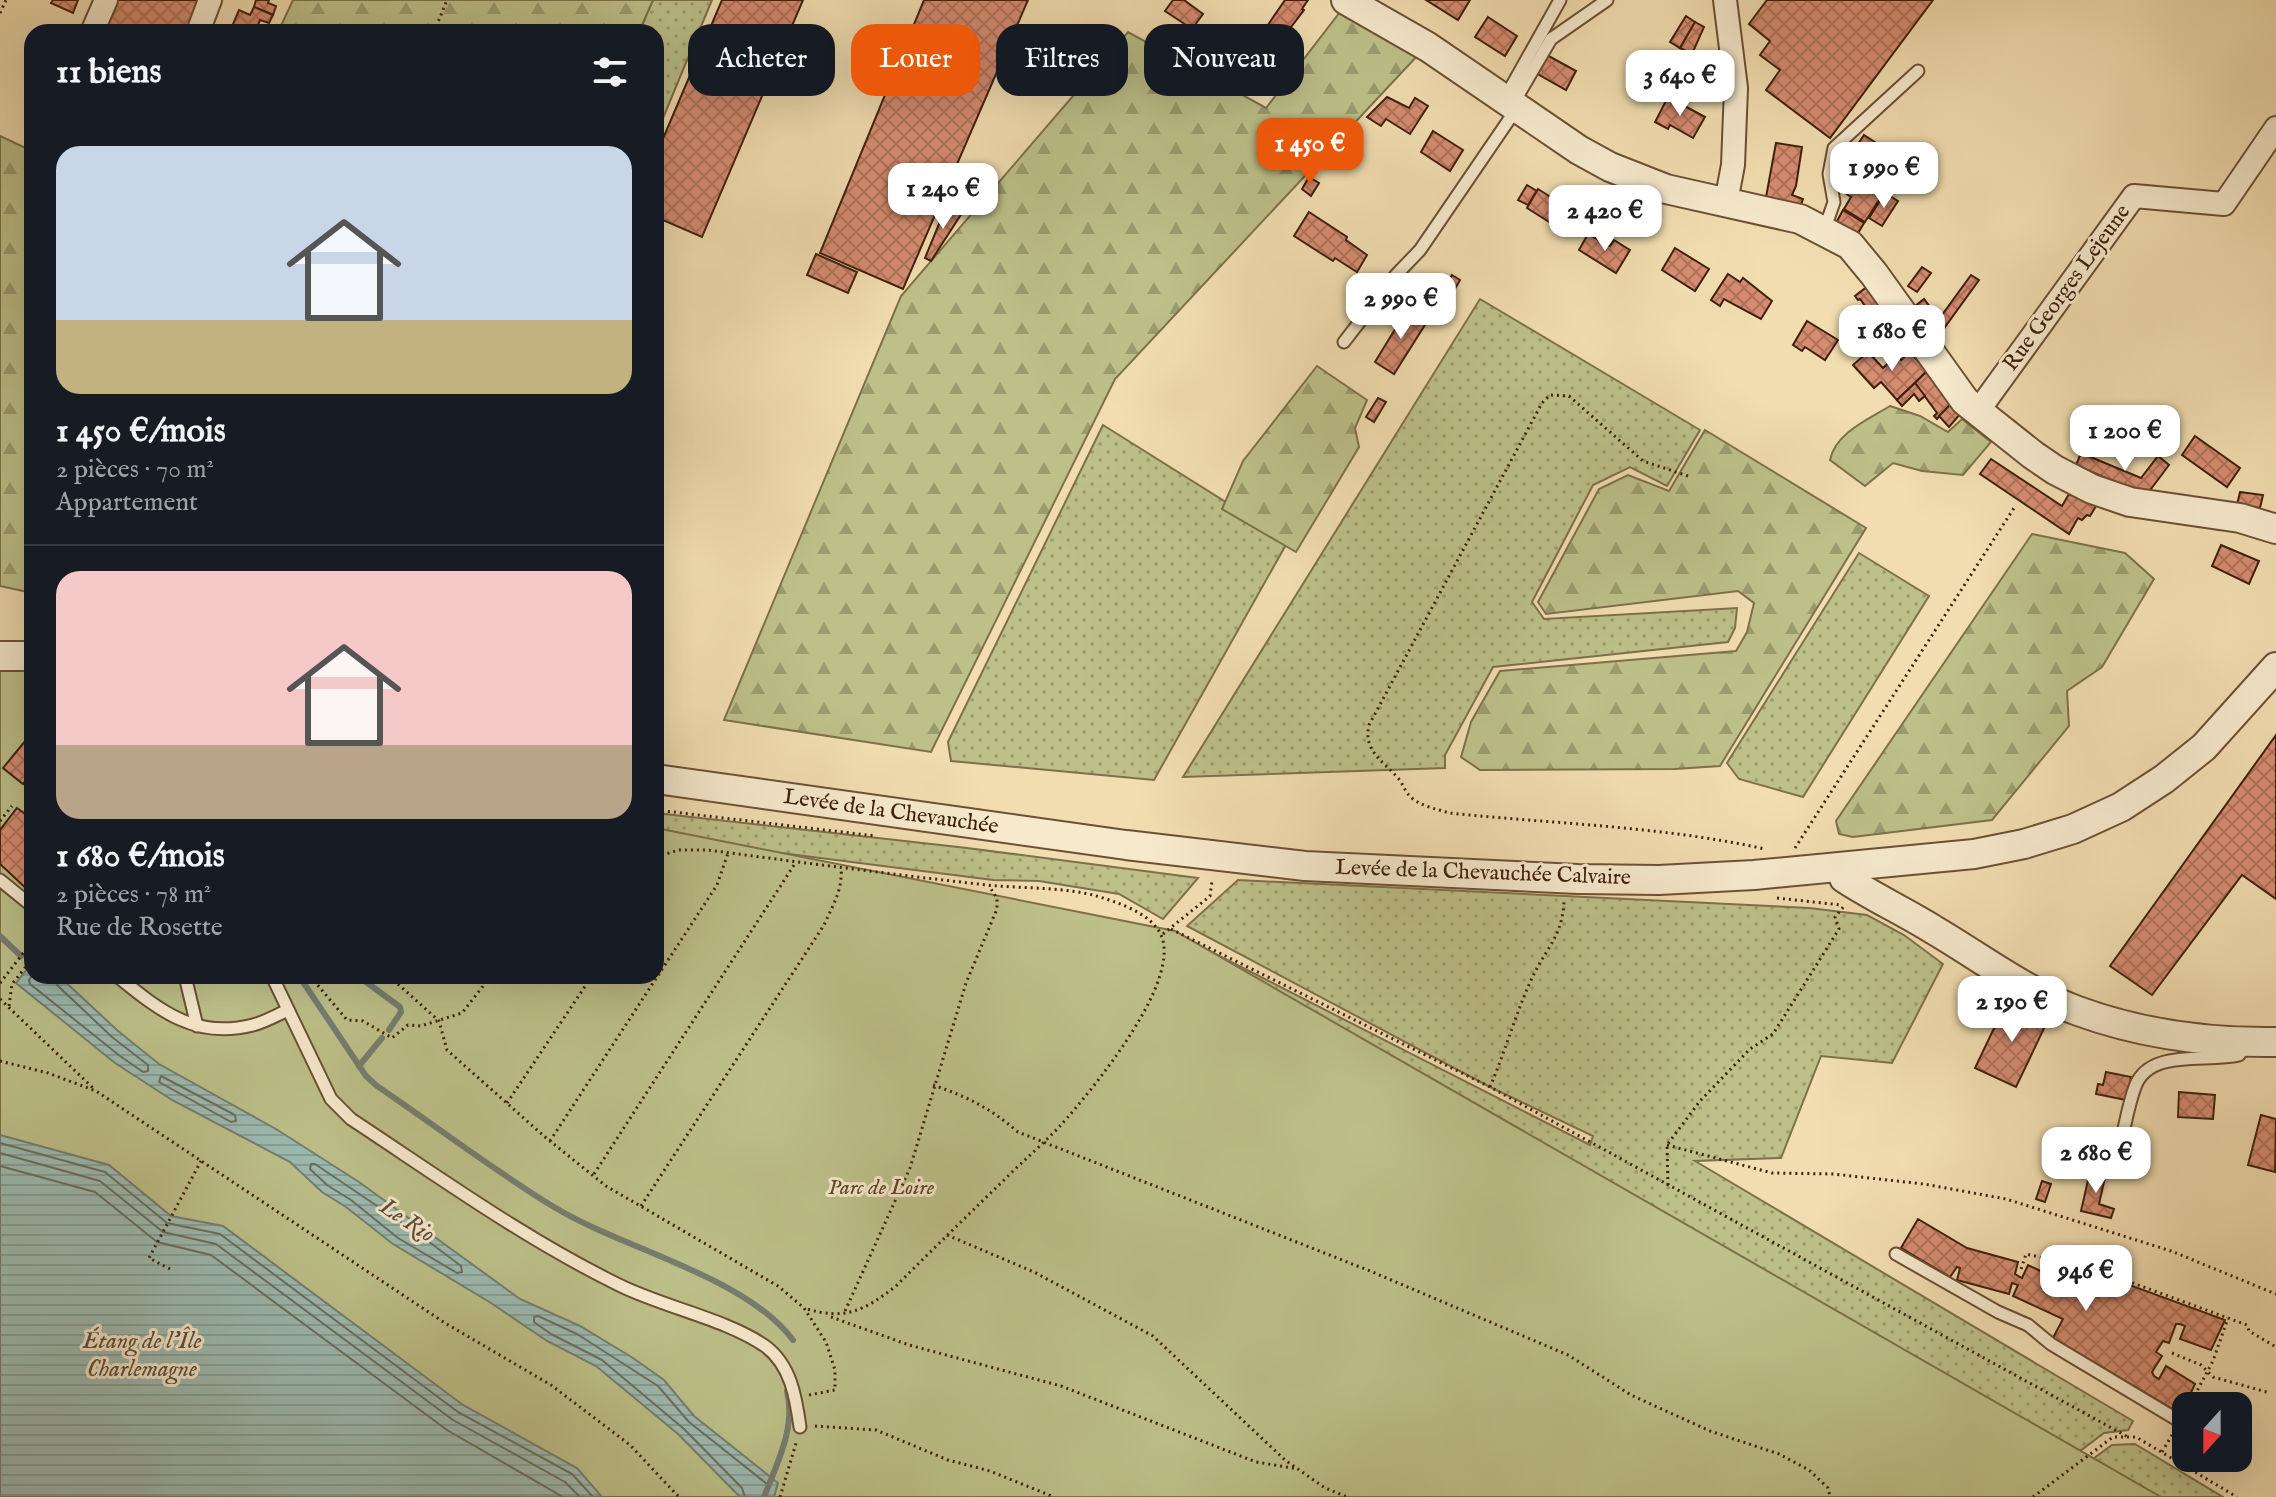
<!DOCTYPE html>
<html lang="fr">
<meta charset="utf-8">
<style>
body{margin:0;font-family:"IM FELL English",serif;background:#20242c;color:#f1f3f6;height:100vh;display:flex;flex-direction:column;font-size:30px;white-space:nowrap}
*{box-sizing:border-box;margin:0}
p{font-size:26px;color:#9ea1a6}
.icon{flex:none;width:44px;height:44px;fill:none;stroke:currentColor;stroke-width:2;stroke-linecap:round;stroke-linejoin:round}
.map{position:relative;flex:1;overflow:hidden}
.panel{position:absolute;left:24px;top:24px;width:640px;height:960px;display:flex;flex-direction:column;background:#171b24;border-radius:24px;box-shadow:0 8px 32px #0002}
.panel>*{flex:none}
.banner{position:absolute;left:688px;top:24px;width:760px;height:72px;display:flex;gap:16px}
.needle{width:52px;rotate:201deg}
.fabs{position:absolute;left:2172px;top:1392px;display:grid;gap:16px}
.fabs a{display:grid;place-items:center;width:80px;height:80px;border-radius:16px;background:#171b24;box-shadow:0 8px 32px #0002;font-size:40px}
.price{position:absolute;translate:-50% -68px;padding:0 18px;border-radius:16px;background:#fff;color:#222;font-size:26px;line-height:52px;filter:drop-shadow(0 2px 4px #0008)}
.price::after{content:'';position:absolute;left:50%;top:48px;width:24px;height:18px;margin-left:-12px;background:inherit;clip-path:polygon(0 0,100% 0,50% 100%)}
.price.selected{background:#ea580c;color:#fff}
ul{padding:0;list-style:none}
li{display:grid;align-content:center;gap:16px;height:424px;padding:0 32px}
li+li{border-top:2px solid #363941}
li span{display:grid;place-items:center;height:248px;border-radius:24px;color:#555}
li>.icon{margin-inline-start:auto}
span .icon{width:144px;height:144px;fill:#fffc;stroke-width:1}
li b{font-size:34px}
h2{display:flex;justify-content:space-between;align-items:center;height:96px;padding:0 32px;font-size:34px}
.chip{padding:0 28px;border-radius:24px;background:#171b24;box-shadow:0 8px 32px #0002;font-size:28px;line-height:72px}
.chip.selected{background:#ea580c;color:#fff}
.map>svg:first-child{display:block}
.grass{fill:url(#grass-dots);stroke:#7e704a;stroke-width:2}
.forest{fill:url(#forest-firs);stroke:#7e704a;stroke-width:2}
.park{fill:#bdc089;stroke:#7e704a;stroke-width:2}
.water{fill:url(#water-rules);stroke:#777d6f;stroke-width:2}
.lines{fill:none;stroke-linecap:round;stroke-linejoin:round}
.shore{stroke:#6e6e5e;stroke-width:2}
.stream{stroke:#777d6f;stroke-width:6}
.building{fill:url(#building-cross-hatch);stroke:#3f200b;stroke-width:2}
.service-casing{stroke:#6c4f34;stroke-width:15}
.minor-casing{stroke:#6c4f34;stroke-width:26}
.tertiary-casing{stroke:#6c4f34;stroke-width:32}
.path{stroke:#3f200b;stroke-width:3;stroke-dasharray:2 4;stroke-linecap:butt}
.service{stroke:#f6e9cc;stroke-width:11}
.minor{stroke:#f6e9cc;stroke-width:22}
.tertiary{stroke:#f6e9cc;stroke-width:28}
.labels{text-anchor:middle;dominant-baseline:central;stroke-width:6;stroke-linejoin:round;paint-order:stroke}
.street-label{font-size:22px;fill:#3f200b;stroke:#f6e9cc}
.park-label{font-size:22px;font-style:italic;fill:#5e482a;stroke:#f6e9cc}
.water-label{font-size:24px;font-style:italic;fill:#5b4e3d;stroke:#f6e9cc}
</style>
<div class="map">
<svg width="2276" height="1497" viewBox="0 0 2276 1497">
<defs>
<pattern id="grass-dots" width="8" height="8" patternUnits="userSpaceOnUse" patternTransform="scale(2)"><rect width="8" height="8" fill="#bdc089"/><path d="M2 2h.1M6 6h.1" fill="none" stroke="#9b9c6e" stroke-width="1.8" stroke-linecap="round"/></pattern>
<pattern id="forest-firs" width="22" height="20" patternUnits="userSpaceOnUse" patternTransform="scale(2)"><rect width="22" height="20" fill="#bdc089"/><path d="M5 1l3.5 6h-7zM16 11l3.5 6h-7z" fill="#9b9c6e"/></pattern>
<pattern id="water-rules" width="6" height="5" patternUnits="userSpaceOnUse" patternTransform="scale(2)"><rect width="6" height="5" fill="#9cbbb2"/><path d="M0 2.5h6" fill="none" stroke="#87a098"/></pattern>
<pattern id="building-cross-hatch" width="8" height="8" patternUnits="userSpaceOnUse" patternTransform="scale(2)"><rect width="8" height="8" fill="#d68c71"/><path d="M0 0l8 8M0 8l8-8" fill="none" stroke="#af725b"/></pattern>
</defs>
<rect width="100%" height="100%" fill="#f1ddb0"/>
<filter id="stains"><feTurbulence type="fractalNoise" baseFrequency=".0025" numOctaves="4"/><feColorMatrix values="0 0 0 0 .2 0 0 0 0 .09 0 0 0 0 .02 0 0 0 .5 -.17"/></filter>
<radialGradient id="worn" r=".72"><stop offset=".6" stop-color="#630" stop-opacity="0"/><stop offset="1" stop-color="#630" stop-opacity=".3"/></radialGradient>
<g class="grass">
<polygon points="653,0 712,0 656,135 656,32 639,32"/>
<polygon points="1480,299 1700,430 1667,486 1630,467 1593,485 1532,602 1544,619 1737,608 1735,628 1728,642 1493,667 1445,755 1445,768 1183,777"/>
<polygon points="1103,425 1288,541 1154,780 951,761 948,742"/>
<polygon points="1859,553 1929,596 1803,797 1739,779 1727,763"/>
<polygon points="656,813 967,848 1198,878 1163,919 1119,894 1039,881 993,880 781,853 656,845"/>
<polygon points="1238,880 1809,908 1867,915 1904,935 1943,964 1892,1063 1821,1056 1781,1158 1695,1161 2133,1421 2128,1430 2104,1433 2019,1497 1072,1497 1200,946 1590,1145 1593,1136 1490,1087 1187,926"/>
<polygon points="2135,1444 2223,1497 2041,1497 2112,1445"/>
</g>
<g class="forest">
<polygon points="293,0 653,0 639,32 278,32"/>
<polygon points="1340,12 1419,54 1115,379 931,752 724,720 901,296 1128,32 1266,108"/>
<polygon points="0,136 32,151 32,593 0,586"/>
<polygon points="1317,366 1367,400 1355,428 1359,447 1296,552 1222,509 1243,461"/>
<path d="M1890,406L1920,416L1948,432L1962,419L1991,442L1963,475L1922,471L1893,463L1865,486L1830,460C1835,433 1869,419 1890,406Z"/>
<polygon points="1705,430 1866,528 1720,766 1675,769 1480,770 1461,757 1471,722 1500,671 1736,651 1747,632 1754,603 1738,591 1546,614 1538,602 1599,489 1628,475 1669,491"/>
<polygon points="2032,534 2125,553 2154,579 2102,667 2067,691 2069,726 1992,820 1853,837 1839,834 1836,821"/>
</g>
<polygon class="park" points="0,666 32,669 32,976 656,976 656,828 1175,931 2161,1497 0,1497"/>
<g class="water">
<polygon points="32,963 32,976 59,976 118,1031 159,1064 276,1129 359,1182 520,1299 580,1326 633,1358 664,1380 694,1416 778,1483 774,1497 740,1497 678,1434 596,1366 547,1341 491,1303 393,1244 346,1207 322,1192 290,1162 172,1100 115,1063 16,983"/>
<polygon points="0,1135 109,1165 171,1216 223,1226 463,1405 577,1468 602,1497 0,1497"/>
</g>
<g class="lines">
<g class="shore">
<polyline points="32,976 29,980 30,984 120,1056 143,1072 148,1071 148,1065 112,1037 57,985 54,976"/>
<polygon points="161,1076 235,1115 236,1121 231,1122 159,1082"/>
<polyline points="0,1143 105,1172 167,1223 220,1234 458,1412 572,1474 593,1497"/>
<polyline points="0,1153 100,1181 163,1232 216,1244 453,1420 565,1482 580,1497"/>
<polygon points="315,1164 420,1235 461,1266 462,1272 457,1273 398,1238 351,1200 327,1185 310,1169 311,1164"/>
<polyline points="0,1166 95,1192 157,1242 211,1255 447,1430 563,1497"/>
<polyline points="745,1497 742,1488 684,1429 602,1360 551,1334 534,1322 534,1317 538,1316 577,1334 658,1386 689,1422 767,1484 767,1497"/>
</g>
<g class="stream">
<polyline points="0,936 21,956"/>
<path d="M299,976L366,1076L377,1086C436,1126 493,1170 554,1207C623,1249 745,1276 793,1340"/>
<polyline points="358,976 400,1007 401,1012 389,1030"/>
<polyline points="359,1066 382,1038"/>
<path d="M764,1497C777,1463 796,1428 787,1391"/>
</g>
</g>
<g class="building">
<polygon points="53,0 78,0 73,13 51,3"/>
<polygon points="117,0 202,0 189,32 122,32 106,26"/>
<polygon points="256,0 269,0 268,3 276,6 273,15 254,7"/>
<polygon points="722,0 803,0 702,237 656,217 656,155"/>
<polygon points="924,0 1028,0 903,289 820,253"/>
<polygon points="1173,0 1184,0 1203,14 1192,29 1165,11"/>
<polygon points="1285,0 1308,0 1302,9 1304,10 1255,74 1230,56 1241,41 1252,48"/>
<polygon points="1426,0 1470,0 1458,20"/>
<polygon points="1767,0 1933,0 1830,138 1766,90 1780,70 1760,55 1770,41 1749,24"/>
<polygon points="254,7 273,15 269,23 260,20 255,32 239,32 231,29 239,10 250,15"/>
<polygon points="1686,16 1695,22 1680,48 1670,42"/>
<polygon points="1488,17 1517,36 1505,56 1475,37"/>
<polygon points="1695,22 1704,27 1692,54 1680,48"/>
<polygon points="1545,54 1576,71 1566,90 1536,73"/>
<polygon points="1387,97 1409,108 1415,98 1428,106 1410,134 1386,119 1381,126 1367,117"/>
<polygon points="1668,97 1705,117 1693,138 1670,125 1668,129 1655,122"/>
<polygon points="1433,131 1463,150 1450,171 1421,152"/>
<polygon points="1864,135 1904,161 1865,222 1844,209 1851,197 1832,184"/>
<polygon points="1776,143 1802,147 1796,186 1792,195 1803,199 1799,210 1766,197"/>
<polygon points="1309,177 1319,183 1311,196 1302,189"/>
<polygon points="1527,185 1537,191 1528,205 1518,200"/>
<polygon points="1538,189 1573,211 1562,230 1527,208"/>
<polygon points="1885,193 1898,201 1882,226 1869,218"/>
<polygon points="946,207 953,209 954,207 962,213 931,261 925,258"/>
<polygon points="1843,210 1864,223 1855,238 1835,225"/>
<polygon points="1309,212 1347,237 1346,240 1367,255 1357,272 1335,258 1333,261 1294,236"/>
<polygon points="1588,234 1610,246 1614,240 1630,250 1616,273 1579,250"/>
<polygon points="1675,248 1709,269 1695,291 1662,270"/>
<polygon points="816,254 857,272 848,293 807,275"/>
<polygon points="1922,267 1931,273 1917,292 1908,286"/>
<polygon points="1728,274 1740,282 1743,278 1772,301 1761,319 1724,299 1720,306 1711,300"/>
<polygon points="1452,275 1460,280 1449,299 1440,294"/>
<polygon points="1971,275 1979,280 1937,338 1914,307 1924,299 1939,319"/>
<polygon points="1868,286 1894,323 1868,338 1856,324 1871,314 1860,299 1858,300 1855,296"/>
<polygon points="1408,308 1428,320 1394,374 1375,362"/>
<polygon points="1807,321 1838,340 1825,360 1805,347 1802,351 1793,345"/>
<polygon points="1868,352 1883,368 1897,355 1901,360 1910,352 1927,371 1897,400 1881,382 1874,388 1853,365"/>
<polygon points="1927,371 1952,403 1937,419 1934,416 1937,413 1915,383"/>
<polygon points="1915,383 1925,396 1919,401 1914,394 1902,406 1897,400"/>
<polygon points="1378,398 1386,402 1374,422 1366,417"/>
<polygon points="1952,403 1961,413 1949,427 1939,416"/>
<polygon points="2195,436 2240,468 2227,487 2182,455"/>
<polygon points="2081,453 2141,478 2158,456 2169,465 2148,493 2133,490 2076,465"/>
<polygon points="1991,459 2062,506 2069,494 2096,506 2090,516 2087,515 2082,520 2078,518 2069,534 1980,474"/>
<polygon points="2240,492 2263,495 2260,508 2237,505"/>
<polygon points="2221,545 2259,561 2249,584 2212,566"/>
<polygon points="2276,735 2276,899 2242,875 2152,995 2110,966"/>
<polygon points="26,740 32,745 32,773 23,784 3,768"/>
<polygon points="17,808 32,819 32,894 0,864 0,830"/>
<polygon points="2007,1001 2048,1020 2016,1087 1975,1068"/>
<polygon points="2106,1072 2131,1077 2126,1100 2096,1094 2098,1084 2103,1085"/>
<polygon points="2179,1092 2215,1095 2213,1119 2178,1117"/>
<polygon points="2261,1115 2276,1119 2275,1172 2248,1165"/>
<polygon points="2091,1167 2106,1173 2099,1204 2114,1209 2111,1218 2081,1211"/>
<polygon points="2042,1181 2051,1184 2045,1202 2036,1199"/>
<polygon points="1918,1219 1967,1248 2018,1262 2015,1274 2022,1278 2028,1265 2078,1289 2086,1269 2225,1320 2211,1350 2180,1339 2185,1326 2180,1324 2176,1324 2169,1343 2163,1341 2156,1352 2162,1356 2152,1372 2154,1376 2159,1379 2166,1366 2195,1384 2181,1414 2053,1338 2063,1319 2013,1296 2018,1285 2012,1283 2009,1294 1957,1280 1960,1268 1957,1267 1950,1277 1901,1248"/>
</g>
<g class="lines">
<defs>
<g id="service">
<polyline points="1505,98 1560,0"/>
<polyline points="1513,104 1551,39 1607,0"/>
<polyline points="1824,231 1834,202 1829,174 1834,148 1918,71"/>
<polyline points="1344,342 1396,275 1420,250 1517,108"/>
<polyline points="0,880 32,906"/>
<path d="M117,976C159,1010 195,1040 253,1025C265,1022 277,1015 288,1010"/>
<polyline points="185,976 197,1026"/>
<path d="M272,976L331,1099L351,1119C439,1177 525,1239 619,1285C663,1307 726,1319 765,1346C791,1365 796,1398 800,1427"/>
<path d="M2122,1137C2126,1121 2129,1103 2135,1087C2149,1048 2206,1063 2239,1055L2245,1047"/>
<polyline points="1896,1254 1998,1312 2028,1325 2051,1344 2186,1425"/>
</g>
<g id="minor">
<polyline points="1725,0 1736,88 1733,165 1726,202"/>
<polyline points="99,32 93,30 106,0"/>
<polyline points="198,32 210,0"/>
<polyline points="1978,411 2134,196 2224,204 2276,128"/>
</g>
<g id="tertiary">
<polyline points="1346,0 1428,47 1579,150 1610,167 1666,189 1800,219 1850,245 1874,274 1965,401 2033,455 2055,470 2092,489 2130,502 2240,518 2276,529"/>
<polyline points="0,656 32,656"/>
<polyline points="656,779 1126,845 1305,866 1578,879 1659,880 1754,875 1974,854 2024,844 2073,829 2121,807 2164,779 2204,747 2276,667"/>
<path d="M1842,868L1844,878C1873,897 1905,912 1934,930C1980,957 2027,993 2078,1011C2141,1034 2210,1043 2276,1042"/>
</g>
</defs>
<use href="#service" class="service-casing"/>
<use href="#minor" class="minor-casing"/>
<use href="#tertiary" class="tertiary-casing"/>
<g class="path">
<polyline points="0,13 6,0"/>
<polyline points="434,32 447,0"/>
<path d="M1688,476L1643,461L1569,396L1550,395L1542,403L1369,725C1363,751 1383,761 1398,778C1404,785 1405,793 1413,799C1424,807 1437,809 1449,813C1555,824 1661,826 1765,849"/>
<polyline points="656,810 876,836"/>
<polyline points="0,821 12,806"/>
<polyline points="1795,848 2014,508"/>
<path d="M656,857L679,850H708C798,862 888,874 978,884C1017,889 1055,886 1093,895C1114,901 1149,912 1160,933C1185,979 1091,1091 1061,1125C1043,1144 1023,1161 1004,1180C968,1215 932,1250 896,1286C864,1311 844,1321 804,1308"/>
<polyline points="1777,898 1841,905"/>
<polyline points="1171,929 1490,1087 2128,1437"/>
<polyline points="1163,934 1210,896 1212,881"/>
<polyline points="310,976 347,1020 363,1021 392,1038 408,1025 421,1026 462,1013 491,976"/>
<polyline points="389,976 439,1021 447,1050 545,1137 606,1186 778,1286 804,1308 826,1342 835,1370 835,1390 809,1395"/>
<polyline points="0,983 32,942"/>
<polyline points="0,999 93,1088"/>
<polyline points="9,1006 12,984 32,959"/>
<polyline points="0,1061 48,1073 96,1091 445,1323 551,1385 630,1445 679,1497"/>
<path d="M933,1085C968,1097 990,1108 1018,1132L1370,1271L1568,1355L1631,1395L1710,1431L1779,1454L1809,1470L1828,1488L1830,1497"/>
<path d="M1490,1087C1506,1050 1518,1005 1536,970C1550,944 1562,934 1564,902"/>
<polyline points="507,1103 592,976"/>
<polyline points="550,1141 717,885 728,853"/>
<polyline points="1667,1145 1772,1173 1833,1174 1924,1184 2006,1199 2171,1251 2276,1294"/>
<polyline points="594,1174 796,862"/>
<polyline points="1668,1185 1667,1145 1700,1101 1750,1049 1773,1034 1839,929 1835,917 1845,905"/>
<path d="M641,1206L824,925C833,905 843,889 841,868"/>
<polyline points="947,1235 1034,1272 1153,1336 1285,1460 1325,1488 1347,1497"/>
<polyline points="170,1269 149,1258 201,1161"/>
<polyline points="2021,1269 2026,1254 2100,1271 2247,1325 2249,1331 2276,1347"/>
<polyline points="845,1311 910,1168 966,983 997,909 997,898 989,886"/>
<polyline points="831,1317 909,1345 1061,1386 1256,1462 1298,1469"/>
<polyline points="2172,1353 2201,1365 2213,1377 2270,1393"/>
<polyline points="2189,1406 2213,1361 2228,1318"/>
<polyline points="815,1426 876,1430 948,1460 990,1471 1054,1497"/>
<polyline points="2162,1452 2172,1435"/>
<polyline points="780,1497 796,1443"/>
<polyline points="2033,1497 2113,1437 2136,1437 2237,1497"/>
</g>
<use href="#service" class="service"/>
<use href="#minor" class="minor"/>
<use href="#tertiary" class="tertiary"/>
</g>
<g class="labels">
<g class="street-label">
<text transform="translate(2067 288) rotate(-54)">Rue Georges Lejeune</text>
<text transform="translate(891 812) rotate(8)">Levée de la Chevauchée</text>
<text transform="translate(1483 873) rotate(2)">Levée de la Chevauchée Calvaire</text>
</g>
<g class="park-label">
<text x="881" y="1188">Parc de Loire</text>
</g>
<g class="water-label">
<text transform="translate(407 1221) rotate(33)">Le Rio</text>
<text x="142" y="1341">Étang de l'Île<tspan x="142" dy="28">Charlemagne</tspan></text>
</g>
</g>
<rect width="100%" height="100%" filter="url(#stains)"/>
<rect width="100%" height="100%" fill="url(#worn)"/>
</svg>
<div class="fabs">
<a><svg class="needle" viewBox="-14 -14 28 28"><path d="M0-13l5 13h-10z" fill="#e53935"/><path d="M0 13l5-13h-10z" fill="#9ea1a6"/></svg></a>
</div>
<b class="price" style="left:1680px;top:118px">3 640 €</b>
<b class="price selected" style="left:1310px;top:186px">1 450 €</b>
<b class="price" style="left:1884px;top:210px">1 990 €</b>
<b class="price" style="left:943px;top:231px">1 240 €</b>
<b class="price" style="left:1605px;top:253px">2 420 €</b>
<b class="price" style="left:1401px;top:341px">2 990 €</b>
<b class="price" style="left:1892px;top:373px">1 680 €</b>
<b class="price" style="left:2125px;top:473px">1 200 €</b>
<b class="price" style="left:2012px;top:1044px">2 190 €</b>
<b class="price" style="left:2096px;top:1195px">2 680 €</b>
<b class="price" style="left:2086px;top:1313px">946 €</b>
<div class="banner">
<a class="chip">Acheter</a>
<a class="chip selected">Louer</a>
<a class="chip">Filtres</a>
<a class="chip">Nouveau</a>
</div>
<section class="panel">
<h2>11 biens<svg class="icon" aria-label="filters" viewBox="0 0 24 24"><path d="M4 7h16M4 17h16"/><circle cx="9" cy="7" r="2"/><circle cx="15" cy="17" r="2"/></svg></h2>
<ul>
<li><span style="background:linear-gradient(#c9d6e8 70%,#c2b280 0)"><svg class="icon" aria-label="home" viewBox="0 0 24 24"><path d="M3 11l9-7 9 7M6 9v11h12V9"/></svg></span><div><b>1 450 €/mois</b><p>2 pièces · 70 m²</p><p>Appartement</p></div></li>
<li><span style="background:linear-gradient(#f6c9c9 70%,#b9a48a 0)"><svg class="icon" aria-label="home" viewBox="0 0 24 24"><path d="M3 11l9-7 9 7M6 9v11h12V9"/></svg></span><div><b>1 680 €/mois</b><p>2 pièces · 78 m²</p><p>Rue de Rosette</p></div></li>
</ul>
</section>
</div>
